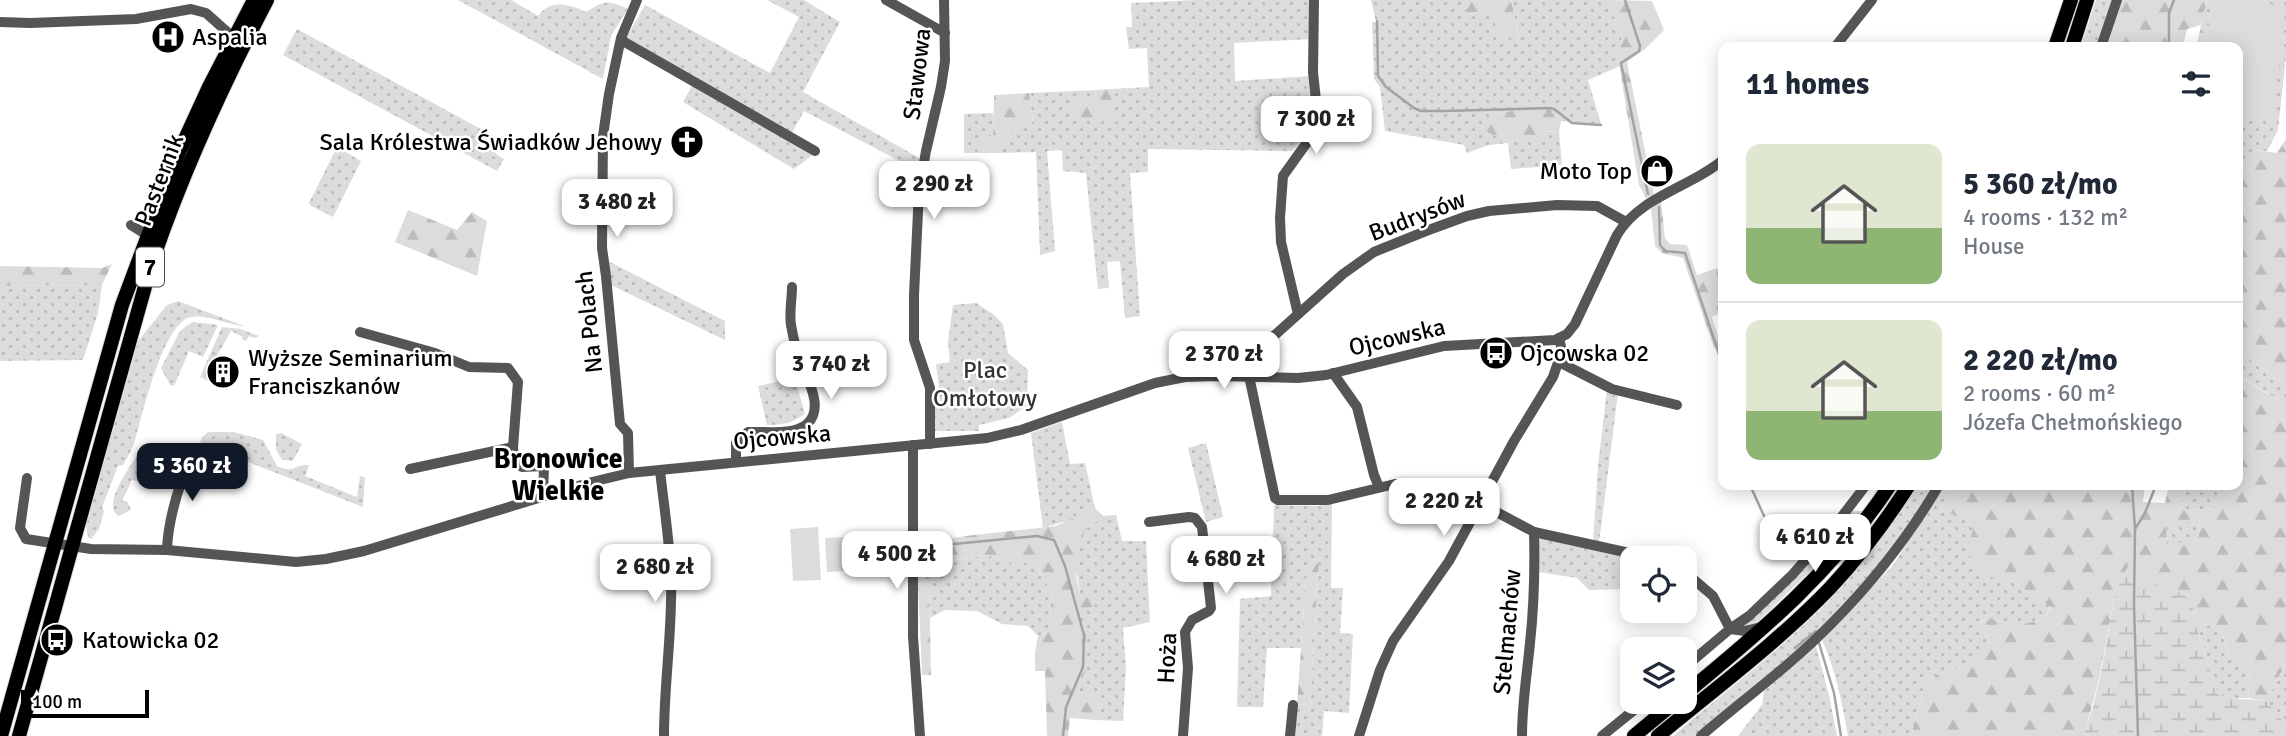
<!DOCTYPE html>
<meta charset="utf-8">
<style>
body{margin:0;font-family:Signika,sans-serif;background:#f2f2f3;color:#1f2937;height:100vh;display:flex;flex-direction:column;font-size:26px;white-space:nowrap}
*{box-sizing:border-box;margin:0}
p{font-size:23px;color:#747a83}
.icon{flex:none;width:38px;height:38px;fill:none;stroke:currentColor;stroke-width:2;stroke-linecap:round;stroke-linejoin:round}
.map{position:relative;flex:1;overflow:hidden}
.drawer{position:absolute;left:1718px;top:42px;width:525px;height:448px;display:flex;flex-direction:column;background:#fff;border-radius:14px;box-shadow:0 4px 18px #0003}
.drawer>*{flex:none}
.tools{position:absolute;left:1620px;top:546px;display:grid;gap:14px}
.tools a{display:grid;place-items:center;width:77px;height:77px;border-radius:14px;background:#fff;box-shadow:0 4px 18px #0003;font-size:35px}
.scale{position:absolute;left:21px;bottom:18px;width:128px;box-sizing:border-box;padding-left:7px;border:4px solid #000;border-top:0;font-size:19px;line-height:24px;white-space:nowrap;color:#000;-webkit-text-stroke:5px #fff;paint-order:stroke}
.price{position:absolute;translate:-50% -60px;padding:0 16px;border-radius:14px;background:#fff;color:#222;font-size:23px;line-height:46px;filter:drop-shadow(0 2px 4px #0008)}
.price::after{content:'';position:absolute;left:50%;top:42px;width:21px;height:16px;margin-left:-10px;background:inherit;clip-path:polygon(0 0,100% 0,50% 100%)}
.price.on{background:#111827;color:#fff}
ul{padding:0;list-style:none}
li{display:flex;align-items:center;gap:21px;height:175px;padding:0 28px}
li+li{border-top:2px solid #e0e1e3}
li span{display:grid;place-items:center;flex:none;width:196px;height:140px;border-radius:14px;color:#555}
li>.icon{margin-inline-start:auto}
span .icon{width:84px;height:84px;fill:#fffc;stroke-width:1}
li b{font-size:30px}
h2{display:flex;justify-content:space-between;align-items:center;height:84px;padding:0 28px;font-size:30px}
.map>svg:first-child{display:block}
.grass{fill:url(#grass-dots)}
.forest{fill:url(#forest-firs);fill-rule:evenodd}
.wetland{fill:url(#wetland-marsh)}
.garden{fill:#dcdcdc}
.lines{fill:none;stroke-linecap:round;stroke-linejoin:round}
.stream{stroke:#a3a3a3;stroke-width:2.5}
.major-casing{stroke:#dbdbdb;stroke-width:16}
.minor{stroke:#555;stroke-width:10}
.major{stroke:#000;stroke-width:14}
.labels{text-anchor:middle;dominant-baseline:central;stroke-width:5;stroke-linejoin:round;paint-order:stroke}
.shield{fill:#fff;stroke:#4c4c4c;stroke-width:2}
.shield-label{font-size:23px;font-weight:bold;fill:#000}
.poi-label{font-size:24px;fill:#000;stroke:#fff;text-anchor:start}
.street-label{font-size:24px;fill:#000;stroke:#fff}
.park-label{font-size:24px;fill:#333;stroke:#fff}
.quarter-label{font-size:28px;font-weight:bold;fill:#000;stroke:#fff}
</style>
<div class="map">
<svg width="2286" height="736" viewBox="0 0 2286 736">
<defs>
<pattern id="grass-dots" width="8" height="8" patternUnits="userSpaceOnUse" patternTransform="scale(1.75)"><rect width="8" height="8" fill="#dcdcdc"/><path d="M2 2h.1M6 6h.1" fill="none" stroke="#bbb" stroke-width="1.8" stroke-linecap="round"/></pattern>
<pattern id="forest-firs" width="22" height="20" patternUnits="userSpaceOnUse" patternTransform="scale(1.75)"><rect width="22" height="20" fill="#dcdcdc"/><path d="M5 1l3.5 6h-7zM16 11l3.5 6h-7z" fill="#bbb"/></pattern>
<pattern id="wetland-marsh" width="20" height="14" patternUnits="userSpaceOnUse" patternTransform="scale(1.75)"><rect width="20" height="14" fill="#dcdcdc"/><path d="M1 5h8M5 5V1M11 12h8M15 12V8" fill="none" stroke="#bbb"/></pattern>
</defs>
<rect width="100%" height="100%" fill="#fff"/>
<g class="grass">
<path d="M458,0H511L538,16C549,0 566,3 586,12C606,0 607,0 628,9L611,36L603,79Z"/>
<polygon points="767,0 804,0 840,22 803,92 921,159 919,171 804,111 792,133 814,154 794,169 683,102 693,84 622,45 645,5 770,73 799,17"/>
<polygon points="1196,0 1309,0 1311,39 1234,43 1235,81 1310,76 1314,115 1310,129 1292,151 1148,149 1148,172 1130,173 1140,316 1125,318 1120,261 1107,262 1109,288 1098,289 1086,173 1063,171 1062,150 1047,151 1055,251 1040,255 1036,152 1000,153 1010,131 1033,122 1029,93 1096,90 1094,100 1116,122 1112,89 1149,87 1147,48 1129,49 1126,27 1132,27 1131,3"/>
<polygon points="1371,0 1467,0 1468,14 1490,10 1519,37 1511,0 1609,0 1623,42 1618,52 1620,66 1588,80 1601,124 1561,121 1558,109 1530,101 1519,110 1490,114 1508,143 1519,139 1536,139 1543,131 1559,132 1562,165 1511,169 1508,143 1489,145 1467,153 1464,145 1385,131 1380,87 1374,79 1372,22 1376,22"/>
<polygon points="2096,0 2114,0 2098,47 2081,47"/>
<polygon points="2207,0 2286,0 2286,56 2278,130 2267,151 2256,150 2245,168 2238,165 2238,47 2196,47"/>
<polygon points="297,29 501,140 496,154 504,159 497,171 283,55"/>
<polygon points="993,113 993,136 977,140 978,153 964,153 964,114"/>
<polygon points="337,147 361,161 333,217 311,206 309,203"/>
<polygon points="608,261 725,321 725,340 611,285"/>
<polygon points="102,285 98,313 83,360 0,361 0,286"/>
<path d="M178,301L244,326C227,325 208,314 191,317C163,322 142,416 135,441C132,450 127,458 123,465L118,466L102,507L104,511L99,529L91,539L88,537L86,525L138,341L167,305Z"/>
<polygon points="976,303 993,314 1003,324 1008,353 1028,370 1027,406 1009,418 979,425 979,431 935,431 935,390 939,387 936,364 950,362 948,342 953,305"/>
<polygon points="192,322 218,325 203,357 189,351 174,386 170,385 161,368 180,331"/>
<polygon points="222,327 240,329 259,336 255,338 249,336 246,341 242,339 243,337 231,331 213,363 215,364 208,381 200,377"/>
<path d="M2238,352C2255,362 2269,375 2286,385V405L2243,378L2238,410Z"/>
<path d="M795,378L805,414C792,423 782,425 767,425L758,386Z"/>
<polygon points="1607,389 1618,393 1599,543 1593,542 1598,466"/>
<polygon points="1062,422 1070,464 1085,463 1095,508 1076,518 1043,528 1031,433"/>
<path d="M208,432H234L260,439L263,440L277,466C293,474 295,464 309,465L305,476L357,497L360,476L365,477L363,507L200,443L202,437Z"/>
<polygon points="281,433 302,444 293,461 282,460 276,450 276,434"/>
<polygon points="1206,443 1223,517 1206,522 1188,448"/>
<path d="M139,456H149L171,467L164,483L161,482L159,484L157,482L160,473L157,472L159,467L155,461L148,459L143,462V467L140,466L138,472L141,474L140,479L137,481L132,480L122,501H127L131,510L118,516C115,512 113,512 113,506C112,494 130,462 139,456Z"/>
<path d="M1918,485H1935L1874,573L1803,647L1695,736H1673C1723,694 1776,653 1823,607C1860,570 1890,528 1918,485Z"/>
<path d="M1943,485H1954L1940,508L1975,525L1983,575L2011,580L2033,596L2052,606L2043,620L2018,625L1986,618L1980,623L1990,643L1978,661L1939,674L1925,684L1911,736H1848C1842,703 1836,671 1822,640L1894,564Z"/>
<polygon points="2184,485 2220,485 2215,508 2179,511"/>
<polygon points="1332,503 1331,588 1343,588 1340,633 1353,634 1349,713 1324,711 1322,736 1294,736 1297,704 1310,705 1319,565 1307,563 1301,648 1267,648 1263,707 1237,707 1240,599 1271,596 1274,505 1319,506"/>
<polygon points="1852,511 1862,511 1819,563 1756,623 1747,628 1740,626"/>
<polygon points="1116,515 1122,541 1146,541 1150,622 1123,628 1126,667 1123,721 1096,720 1102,704 1095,702 1094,697 1078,692 1079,684 1086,668 1086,634 1079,617 1080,595 1075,559 1085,530 1103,516"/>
<polygon points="2198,521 2199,540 2167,545 2166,523"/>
<polygon points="1541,537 1633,559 1633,609 1630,609 1629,589 1589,590 1577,578 1538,572 1537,542"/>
<polygon points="988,555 1011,565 1034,561 1052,593 1049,631 1038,636 1028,626 1002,624 977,611 945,610 930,618 929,583 918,583 918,566"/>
<polygon points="2194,620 2222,631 2229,657 2250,672 2248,698 2228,699 2218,695"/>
<polygon points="1816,646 1829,695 1837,736 1738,736 1762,705 1764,691"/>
<polygon points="2286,663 2286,725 2285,726 2266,701"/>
</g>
<g class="forest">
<polygon points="1467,0 1511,0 1519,38 1501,42 1490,10 1467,14"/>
<polygon points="1609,0 1652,1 1664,30 1644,50 1627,62 1654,195 1646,198 1639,185 1617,52 1623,42"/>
<polygon points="2121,0 2207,0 2201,25 2187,29 2183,47 2105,47"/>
<polygon points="1112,89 1117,122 1071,120 1070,101 1094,100 1096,90"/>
<polygon points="1029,93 1033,122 1010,131 1000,153 978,153 976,140 993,135 994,95"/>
<polygon points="1530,101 1559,109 1561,121 1559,132 1543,131 1536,139 1519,139 1508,143 1486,131 1490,114 1519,110"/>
<path d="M2286,139V385C2269,375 2255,362 2238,352V165L2245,167L2256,150L2277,153Z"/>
<polygon points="1661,201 1665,238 1670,244 1687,245 1697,275 1717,268 1724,285 1724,312 1712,317 1721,346 1714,348 1683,258 1662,253 1655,246 1651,209"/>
<polygon points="408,210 457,230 472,212 487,221 477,276 395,242"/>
<polygon points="112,264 102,285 0,286 0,266 102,268"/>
<path d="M2242,378L2286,405V663L2266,701L2248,698L2250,672L2229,657L2222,631L2194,620L2193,597L2140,579L2116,587C2107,636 2100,685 2084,733L2088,736H1911L1925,684L1939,674L1977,661L1990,643L1980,624L1986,618L2018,625L2043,620L2052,607L2033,596L2011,580L1983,576L1967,552L1974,525L1940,508L1954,485H2145L2143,502L2165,503L2169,485H2184L2179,511L2215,508L2220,485H2238V410ZM2198,522L2199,540L2167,544L2166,523Z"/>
<polygon points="1095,508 1103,516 1085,530 1076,559 1080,567 1076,576 1080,594 1097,594 1100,601 1079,617 1086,634 1086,668 1078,692 1094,697 1095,702 1102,704 1096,720 1070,718 1068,736 1049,736 1047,735 1045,671 1035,671 1035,652 1038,636 1049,631 1052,593 1034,561 1011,565 988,555 918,566 919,544 965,536 1056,526"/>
<polygon points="1307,563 1319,564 1310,705 1297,704"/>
<polygon points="929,582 931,675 922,675 918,583"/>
</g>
<path class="wetland" d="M2130,563L2140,579L2193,597L2194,620L2218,695C2233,701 2250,698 2266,701L2286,725V736H2088L2084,733L2093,707L2103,662L2116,587Z"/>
<g class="garden">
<polygon points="2212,0 2236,0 2286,6 2273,122 2238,117 2238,47 2206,47"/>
<polygon points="818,527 821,580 793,581 790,529"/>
<polygon points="844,537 846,571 827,572 825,538"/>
</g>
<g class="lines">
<g class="stream">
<polyline points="1625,0 1640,46 1639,51 1621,63 1648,194"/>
<polyline points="1377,21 1378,76 1386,87 1414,108 1421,111 1445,111 1549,108 1554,109 1572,123 1601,125"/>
<polyline points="2169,47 2169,13 2174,0"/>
<polyline points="1659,207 1660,245 1665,251 1685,253 1724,369"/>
<polyline points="1750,485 1764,516"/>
<polyline points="2132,485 2135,529 2134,605 2138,736"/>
<polyline points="1771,529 1781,535 1784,540"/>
<polyline points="2135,529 2145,513 2156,485"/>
<polyline points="923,547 1037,536 1054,540 1065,566 1084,635 1083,667 1066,707 1063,736"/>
<polyline points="1819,643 1834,693 1841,736"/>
<polyline points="1795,648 1816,631"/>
</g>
<defs>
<g id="major">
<polyline points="2055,47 2071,0"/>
<polyline points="2072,47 2087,0"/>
<path d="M1685,694C1763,630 1834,570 1890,485"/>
<polyline points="1,736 122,305 180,150 209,87 254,0"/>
<path d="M19,736L151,265C182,173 222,86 267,0"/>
<polyline points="1634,736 1675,702"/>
<path d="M1658,736C1716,688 1778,642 1830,588C1860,556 1886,521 1909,485"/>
</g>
</defs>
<use href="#major" class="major-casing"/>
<g class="minor">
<polyline points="886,0 945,33"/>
<polyline points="0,22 30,23 136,19 191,9 206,13 234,38"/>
<polyline points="621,40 815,151"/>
<polyline points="1835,47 1872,0"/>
<polyline points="2101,47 2117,0"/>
<polyline points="131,225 147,235"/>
<polyline points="1298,314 1281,242 1280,218 1283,176 1308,141 1318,119 1313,72 1314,0"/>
<polyline points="360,332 435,353 469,367 508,368 518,382 513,447 515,463 522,467 544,466 543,497"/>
<polyline points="1559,362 1612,389 1677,405"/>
<polyline points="1333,373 1357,407 1374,475 1379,487"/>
<polyline points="1218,375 1276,334 1343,274 1374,252 1426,231 1467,216 1489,211 1557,205 1597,206 1626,222"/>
<polyline points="1249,376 1275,498 1278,500 1328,500 1395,484 1437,486 1461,493 1534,532 1652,558"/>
<polyline points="930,444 930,388 914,340 914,295 919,191 926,151 941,87 945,61 944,0"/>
<polyline points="913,445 913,636 920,736"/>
<path d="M736,461V443L748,432C765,431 793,436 807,424C826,407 805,376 799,357C795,347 793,336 791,325C789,313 792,299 792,287"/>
<polyline points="410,469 513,447"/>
<path d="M660,471C664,505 669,539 671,573C673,628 664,682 664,736"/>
<polyline points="629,473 628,433 620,424 606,276 602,248 603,136 609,94 621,38 637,0"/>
<path d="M27,478L20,528L26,539L91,549L167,550L296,562L326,559L364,551L588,483L629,473L987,438L1021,430L1155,383L1185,377L1217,376L1298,378L1326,375L1444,346L1555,340L1567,334L1575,324L1617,235C1640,196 1692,187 1724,159"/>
<polyline points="1149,522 1189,517 1195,518 1202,527 1211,608 1209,611 1192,620 1185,632 1188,668 1183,736"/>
<path d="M167,550C168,517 180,482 193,451"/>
<polyline points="1685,572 1713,596 1730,629 1745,631 1761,627"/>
<polyline points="1685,667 1730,629 1749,616 1792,575 1830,532 1866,485"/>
<polyline points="1290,736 1293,705"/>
<polyline points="1359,736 1380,670 1393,641 1449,561 1514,441 1553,377 1562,351 1559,338"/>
<path d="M1522,736C1522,704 1527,674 1530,643C1534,606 1535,569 1534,532"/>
<polyline points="1602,736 1644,702"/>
<path d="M1701,736C1744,699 1791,665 1831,624C1873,582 1909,536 1939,485"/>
</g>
<use href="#major" class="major"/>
</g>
<defs>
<symbol id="hospital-disc" viewBox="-11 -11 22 22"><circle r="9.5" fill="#000" stroke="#fff"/><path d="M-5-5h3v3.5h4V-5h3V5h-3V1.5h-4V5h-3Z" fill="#fff"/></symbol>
<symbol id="church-disc" viewBox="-11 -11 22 22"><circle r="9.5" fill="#000" stroke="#fff"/><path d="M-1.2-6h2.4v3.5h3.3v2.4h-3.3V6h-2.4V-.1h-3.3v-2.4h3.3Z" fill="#fff"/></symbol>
<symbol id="shop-disc" viewBox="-11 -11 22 22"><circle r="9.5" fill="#000" stroke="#fff"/><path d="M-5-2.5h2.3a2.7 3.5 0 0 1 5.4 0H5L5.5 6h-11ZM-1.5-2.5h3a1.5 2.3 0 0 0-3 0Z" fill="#fff"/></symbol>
<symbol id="bus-disc" viewBox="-11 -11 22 22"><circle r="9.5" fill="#000" stroke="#fff"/><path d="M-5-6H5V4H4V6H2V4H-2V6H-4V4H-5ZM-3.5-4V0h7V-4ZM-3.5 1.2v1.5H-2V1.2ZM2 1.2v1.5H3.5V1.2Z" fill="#fff"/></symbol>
<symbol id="building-disc" viewBox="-11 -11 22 22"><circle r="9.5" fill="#000" stroke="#fff"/><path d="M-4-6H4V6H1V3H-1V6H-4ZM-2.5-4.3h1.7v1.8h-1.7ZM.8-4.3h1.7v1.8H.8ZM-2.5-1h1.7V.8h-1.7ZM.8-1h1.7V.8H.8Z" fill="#fff"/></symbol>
</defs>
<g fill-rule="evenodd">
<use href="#hospital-disc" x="149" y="18" width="38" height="38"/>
<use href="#church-disc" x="668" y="123" width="38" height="38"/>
<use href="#shop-disc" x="1638" y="152" width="38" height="38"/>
<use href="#bus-disc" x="1477" y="334" width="38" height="38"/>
<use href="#building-disc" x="204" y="353" width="38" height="38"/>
<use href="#bus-disc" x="38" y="621" width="38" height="38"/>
</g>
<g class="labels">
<rect class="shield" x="136" y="247.5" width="28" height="39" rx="5"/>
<g class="shield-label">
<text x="150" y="267">7</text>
</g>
<g class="poi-label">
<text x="192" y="37">Aspalia</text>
<text x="662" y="142" text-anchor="end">Sala Królestwa Świadków Jehowy</text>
<text x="1632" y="171" text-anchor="end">Moto Top</text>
<text x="1520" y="353">Ojcowska 02</text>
<text x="248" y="358">Wyższe Seminarium<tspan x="248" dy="28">Franciszkanów</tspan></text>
<text x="82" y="640">Katowicka 02</text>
</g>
<g class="street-label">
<text transform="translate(917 74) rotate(-83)">Stawowa</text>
<text transform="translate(159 180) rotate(-69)">Pasternik</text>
<text transform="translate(1417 216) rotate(-21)">Budrysów</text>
<text transform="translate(589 322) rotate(-96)">Na Polach</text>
<text transform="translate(1397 337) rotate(-13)">Ojcowska</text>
<text transform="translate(782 437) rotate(-5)">Ojcowska</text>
<text transform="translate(1507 632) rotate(-85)">Stelmachów</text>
<text transform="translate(1167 658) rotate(-87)">Hoża</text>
</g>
<g class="park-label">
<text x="985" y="370">Plac<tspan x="985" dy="28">Omłotowy</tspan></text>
</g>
<g class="quarter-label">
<text x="558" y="459">Bronowice<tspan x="558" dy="32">Wielkie</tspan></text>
</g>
</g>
</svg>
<div class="tools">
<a><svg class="icon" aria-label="locate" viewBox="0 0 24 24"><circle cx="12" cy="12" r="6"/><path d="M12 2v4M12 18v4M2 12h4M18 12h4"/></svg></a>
<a><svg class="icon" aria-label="layers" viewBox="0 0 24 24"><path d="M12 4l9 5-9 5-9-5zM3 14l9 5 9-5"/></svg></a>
</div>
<div class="scale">100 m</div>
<b class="price" style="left:1316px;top:156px">7 300 zł</b>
<b class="price" style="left:934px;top:221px">2 290 zł</b>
<b class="price" style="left:617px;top:239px">3 480 zł</b>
<b class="price" style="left:1224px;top:391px">2 370 zł</b>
<b class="price" style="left:831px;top:401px">3 740 zł</b>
<b class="price on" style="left:192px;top:503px">5 360 zł</b>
<b class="price" style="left:1444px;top:538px">2 220 zł</b>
<b class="price" style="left:1815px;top:574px">4 610 zł</b>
<b class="price" style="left:897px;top:591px">4 500 zł</b>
<b class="price" style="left:1226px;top:596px">4 680 zł</b>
<b class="price" style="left:655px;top:604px">2 680 zł</b>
<section class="drawer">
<h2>11 homes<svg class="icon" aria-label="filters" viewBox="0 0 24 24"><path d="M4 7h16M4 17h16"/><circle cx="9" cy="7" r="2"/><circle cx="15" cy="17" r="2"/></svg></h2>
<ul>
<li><span style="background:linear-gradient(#dfe7d0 60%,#8fb573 0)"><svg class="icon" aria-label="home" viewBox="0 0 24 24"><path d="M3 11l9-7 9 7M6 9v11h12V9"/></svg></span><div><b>5 360 zł/mo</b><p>4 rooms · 132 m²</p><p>House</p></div></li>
<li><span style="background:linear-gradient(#dfe7d0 65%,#8fb573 0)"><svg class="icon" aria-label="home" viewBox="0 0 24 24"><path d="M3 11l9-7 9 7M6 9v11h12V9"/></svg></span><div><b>2 220 zł/mo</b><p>2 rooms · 60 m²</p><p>Józefa Chełmońskiego</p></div></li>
</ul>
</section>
</div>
